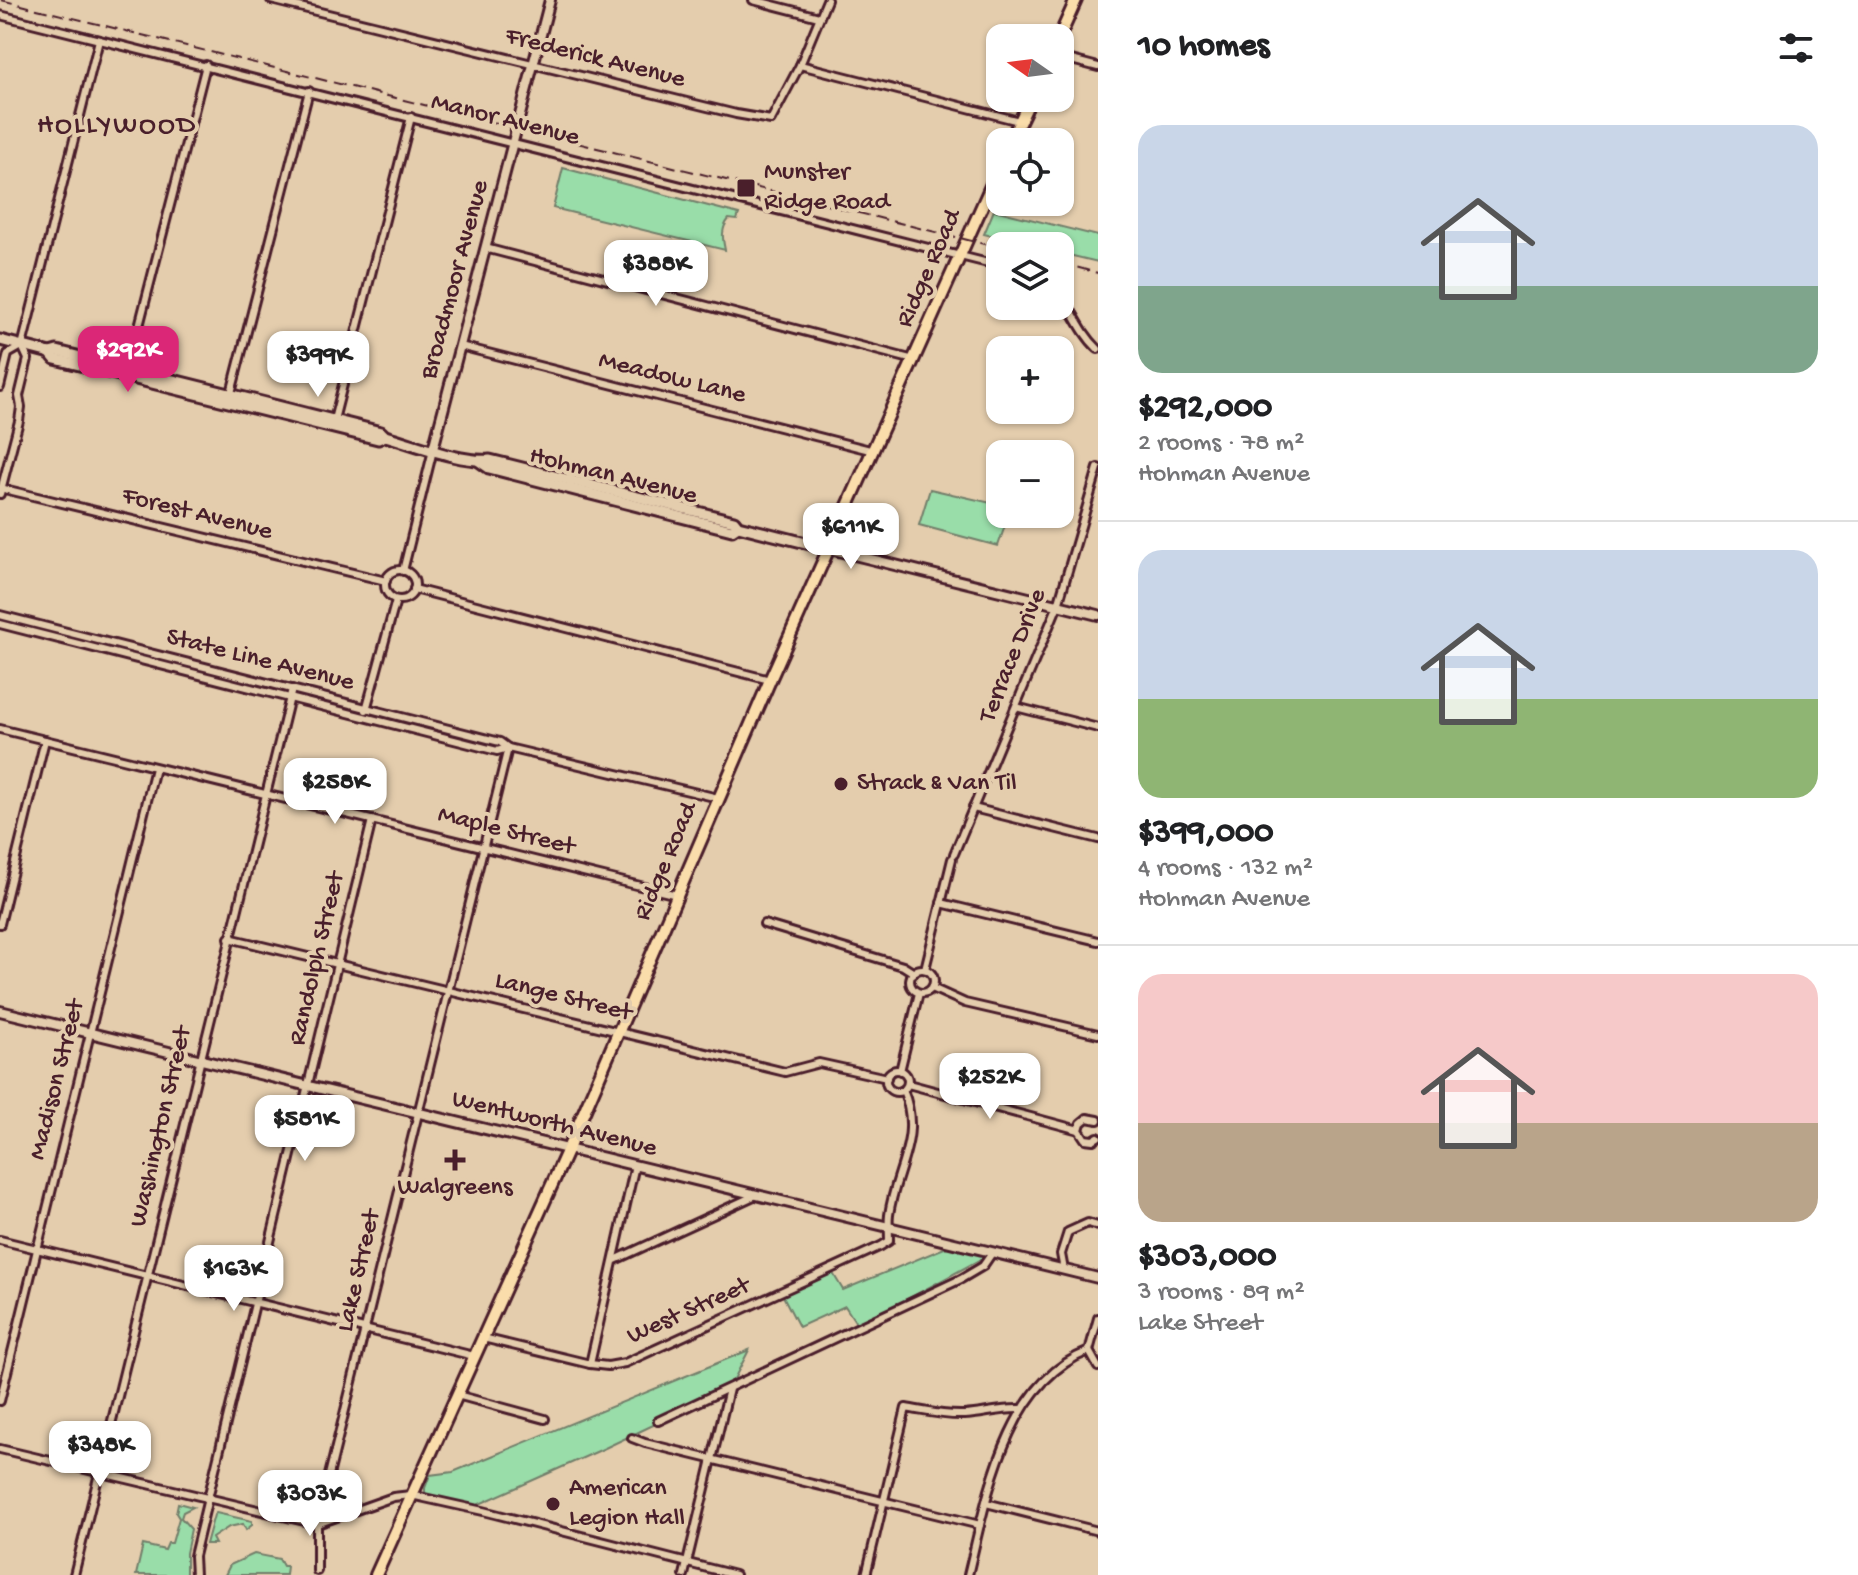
<!DOCTYPE html>
<meta charset="utf-8">
<style>
body{margin:0;font-family:"Gochi Hand",sans-serif;background:#f6f6f6;color:#202124;height:100vh;display:flex;flex-direction:column;font-size:30px;white-space:nowrap}
*{box-sizing:border-box;margin:0}
p{font-size:26px;color:#757577}
.icon{flex:none;width:44px;height:44px;fill:none;stroke:currentColor;stroke-width:2;stroke-linecap:round;stroke-linejoin:round}
.map{position:relative;flex:1;overflow:hidden}
.sheet{display:flex;flex-direction:column;background:#fff;width:760px}
.sheet>*{flex:none}
.needle{width:52px;rotate:284deg}
.tools{position:absolute;left:986px;top:24px;display:grid;gap:16px}
.tools a{display:grid;place-items:center;width:88px;height:88px;border-radius:16px;background:#fff;box-shadow:0 2px 6px #0004;font-size:40px}
.price{position:absolute;translate:-50% -68px;padding:0 18px;border-radius:16px;background:#fff;color:#222;font-size:26px;line-height:52px;filter:drop-shadow(0 2px 4px #0008)}
.price::after{content:'';position:absolute;left:50%;top:48px;width:24px;height:18px;margin-left:-12px;background:inherit;clip-path:polygon(0 0,100% 0,50% 100%)}
.price.selected{background:#db2777;color:#fff}
ul{padding:0;list-style:none}
li{display:grid;align-content:center;gap:16px;height:424px;padding:0 40px}
li+li{border-top:2px solid #e0e0e0}
li span{display:grid;place-items:center;height:248px;border-radius:24px;color:#555}
li>.icon{margin-inline-start:auto}
span .icon{width:144px;height:144px;fill:#fffc;stroke-width:1}
li b{font-size:34px}
h2{display:flex;justify-content:space-between;align-items:center;height:96px;padding:0 40px;font-size:34px}
main{display:flex;flex:1;min-height:0}
.map>svg:first-child{display:block}
.green{fill:#99dda9;stroke:#727e6a;stroke-width:2}
.lines{fill:none;stroke-linecap:round;stroke-linejoin:round}
.minor-casing{stroke:#4a1f2b;stroke-width:12}
.tertiary-casing{stroke:#4a1f2b;stroke-width:14}
.secondary-casing{stroke:#4a1f2b;stroke-width:15}
.primary-casing{stroke:#4a1f2b;stroke-width:16}
.minor{stroke:#e4cdad;stroke-width:6}
.tertiary{stroke:#e4cdad;stroke-width:8}
.secondary{stroke:#e4cdad;stroke-width:9}
.primary{stroke:#faddab;stroke-width:10}
.rail{stroke:#4a1f2b;stroke-width:2;stroke-dasharray:12 6;stroke-linecap:butt}
.poi-dot{fill:#4a1f2b;stroke:#e4cdad;stroke-width:3}
.labels{text-anchor:middle;dominant-baseline:central;stroke-width:8;stroke-linejoin:round;paint-order:stroke}
.street-label{font-size:26px;fill:#4a1f2b;stroke:#e4cdad}
.poi-label{font-size:26px;fill:#4a1f2b;stroke:#e4cdad;text-anchor:start}
.neighbourhood-label{font-size:28px;letter-spacing:2px;fill:#4a1f2b;stroke:#e4cdad}
</style>
<main>
<div class="map">
<svg width="1098" height="1575" viewBox="0 0 1098 1575">
<rect width="100%" height="100%" fill="#e4cdad"/>
<filter id="ink" filterUnits="userSpaceOnUse"><feTurbulence type="fractalNoise" baseFrequency=".0125" numOctaves="2"/><feDisplacementMap in="SourceGraphic" scale="16" xChannelSelector="R" yChannelSelector="G"/><feConvolveMatrix kernelMatrix="1 2 1 2 8 2 1 2 1" color-interpolation-filters="sRGB"/></filter>
<g filter="url(#ink)">
<g class="green">
<path d="M563,168L739,214L737,220L729,219C720,230 723,240 725,250L553,208Z"/>
<polygon points="994,210 1098,236 1098,262 1060,253 1060,246 1033,246 984,234"/>
<polygon points="930,489 1000,505 1000,514 1009,514 998,546 919,525"/>
<polygon points="954,1244 992,1253 858,1326 845,1306 799,1327 781,1292 831,1270 843,1290"/>
<polygon points="749,1350 729,1389 605,1448 475,1506 430,1498 425,1494 425,1488 430,1475 453,1472"/>
<polygon points="178,1503 193,1507 183,1512 181,1518 191,1529 186,1553 186,1575 136,1575 143,1545 165,1550 168,1543 172,1543 179,1518 176,1513"/>
<polygon points="216,1513 252,1521 252,1525 246,1530 243,1524 229,1527 212,1538 215,1544 206,1544 214,1515"/>
<polygon points="254,1554 279,1559 283,1566 287,1566 286,1575 225,1575 230,1565"/>
</g>
<g class="lines">
<defs>
<g id="minor">
<polyline points="271,0 736,114 771,120 800,65 827,0"/>
<polyline points="753,0 819,17"/>
<polyline points="0,15 1000,266"/>
<polyline points="1060,57 1098,67"/>
<polyline points="800,65 1019,121"/>
<polyline points="485,248 914,360"/>
<path d="M1060,292C1073,311 1081,333 1098,349"/>
<polyline points="460,346 874,451"/>
<polyline points="128,369 206,65"/>
<polyline points="0,387 8,354 22,346"/>
<polyline points="230,397 309,91"/>
<polyline points="334,420 411,117"/>
<polyline points="0,488 386,581"/>
<polyline points="0,494 19,421 21,407 19,396 28,359 22,346 99,40"/>
<circle cx="400" cy="585" r="15"/>
<polyline points="403,571 433,450"/>
<polyline points="414,589 770,680"/>
<polyline points="0,615 500,742 508,748 718,798"/>
<polyline points="0,624 497,751 508,748"/>
<polyline points="1016,707 1098,728"/>
<polyline points="366,710 396,600"/>
<polyline points="0,729 677,895"/>
<polyline points="973,808 1098,839"/>
<polyline points="954,854 1058,605 1098,468"/>
<polyline points="941,903 1098,941"/>
<polyline points="0,924 45,740"/>
<polyline points="764,924 903,966 914,973"/>
<polyline points="229,938 785,1072 819,1063 887,1078"/>
<polyline points="925,969 952,859"/>
<circle cx="922" cy="981" r="12"/>
<polyline points="932,988 965,1003 1098,1034"/>
<circle cx="897" cy="1081" r="11"/>
<polyline points="900,1071 919,993"/>
<polyline points="908,1084 1079,1130"/>
<polyline points="1098,1120 1087,1118 1081,1123 1079,1130 1085,1139 1093,1140 1098,1137"/>
<polyline points="0,1240 474,1356"/>
<polyline points="615,1260 756,1195"/>
<polyline points="1064,1270 1061,1254 1068,1232 1088,1223 1098,1226"/>
<path d="M483,1338L590,1364L608,1366L625,1363L881,1246L889,1241C889,1232 888,1223 889,1215C895,1169 923,1138 903,1090"/>
<polyline points="1089,1351 1098,1318"/>
<polyline points="1089,1351 1098,1367"/>
<polyline points="590,1364 635,1165"/>
<polyline points="457,1395 545,1419"/>
<polyline points="0,1401 155,768"/>
<polyline points="658,1421 961,1279 983,1266 992,1253"/>
<polyline points="632,1438 645,1443 980,1525"/>
<polyline points="0,1449 317,1524 393,1497 411,1495 483,1511 735,1575"/>
<polyline points="986,1503 1098,1531"/>
<polyline points="317,1571 317,1524 508,748"/>
<polyline points="74,1575 292,689"/>
<polyline points="195,1575 194,1556 372,820"/>
<polyline points="684,1575 729,1389"/>
<path d="M866,1575L906,1408C925,1411 944,1416 964,1415C984,1414 1000,1408 1021,1409"/>
<path d="M968,1575C987,1498 1005,1383 1089,1351"/>
</g>
<g id="tertiary">
<polyline points="433,449 550,0"/>
<polyline points="830,549 1098,615"/>
<polyline points="0,1011 1098,1278"/>
</g>
<g id="secondary">
<path d="M0,340L50,353L57,351L381,432L385,436C415,444 460,463 490,460L734,521L738,526L830,549"/>
<polyline points="50,353 55,359 378,439 385,436"/>
<polyline points="479,461 489,468 732,530 738,526"/>
</g>
<g id="primary">
<polyline points="1059,38 1076,0"/>
<polyline points="1010,142 1031,98"/>
<polyline points="376,1575 568,1149 770,680 1000,166"/>
</g>
</defs>
<use href="#minor" class="minor-casing"/>
<use href="#tertiary" class="tertiary-casing"/>
<use href="#secondary" class="secondary-casing"/>
<use href="#primary" class="primary-casing"/>
<use href="#minor" class="minor"/>
<use href="#tertiary" class="tertiary"/>
<use href="#secondary" class="secondary"/>
<use href="#primary" class="primary"/>
<g class="rail">
<polyline points="1,0 1000,248"/>
<polyline points="1060,263 1098,273"/>
</g>
</g>
</g>
<g class="poi-dot">
<rect x="736" y="178" width="20" height="20" rx="4"/>
<circle cx="841" cy="784" r="8"/>
<path d="M451 1148h8v8h8v8h-8v8h-8v-8h-8v-8h8z"/>
<circle cx="553" cy="1504" r="8"/>
</g>
<g class="labels">
<g class="street-label">
<text transform="translate(595 59) rotate(14)">Frederick Avenue</text>
<text transform="translate(505 121) rotate(14)">Manor Avenue</text>
<text transform="translate(930 269) rotate(-66)">Ridge Road</text>
<text transform="translate(456 280) rotate(-75)">Broadmoor Avenue</text>
<text transform="translate(672 379) rotate(14)">Meadow Lane</text>
<text transform="translate(613 477) rotate(14)">Hohman Avenue</text>
<text transform="translate(197 515) rotate(14)">Forest Avenue</text>
<text transform="translate(1014 656) rotate(-68)">Terrace Drive</text>
<text transform="translate(260 661) rotate(14)">State Line Avenue</text>
<text transform="translate(506 832) rotate(14)">Maple Street</text>
<text transform="translate(667 862) rotate(-67)">Ridge Road</text>
<text transform="translate(318 959) rotate(-77)">Randolph Street</text>
<text transform="translate(563 998) rotate(14)">Lange Street</text>
<text transform="translate(58 1080) rotate(-76)">Madison Street</text>
<text transform="translate(554 1125) rotate(14)">Wentworth Avenue</text>
<text transform="translate(162 1127) rotate(-77)">Washington Street</text>
<text transform="translate(360 1271) rotate(-77)">Lake Street</text>
<text transform="translate(689 1312) rotate(-24)">West Street</text>
</g>
<g class="poi-label">
<text x="764" y="173">Munster<tspan x="764" dy="30">Ridge Road</tspan></text>
<text x="857" y="784">Strack &amp; Van Til</text>
<text x="455" y="1188" text-anchor="middle">Walgreens</text>
<text x="569" y="1489">American<tspan x="569" dy="30">Legion Hall</tspan></text>
</g>
<g class="neighbourhood-label">
<text x="117" y="126">HOLLYWOOD</text>
</g>
</g>
</svg>
<div class="tools">
<a><svg class="needle" viewBox="-14 -14 28 28"><path d="M0-13l5 13h-10z" fill="#e53935"/><path d="M0 13l5-13h-10z" fill="#757577"/></svg></a>
<a><svg class="icon" aria-label="locate" viewBox="0 0 24 24"><circle cx="12" cy="12" r="6"/><path d="M12 2v4M12 18v4M2 12h4M18 12h4"/></svg></a>
<a><svg class="icon" aria-label="layers" viewBox="0 0 24 24"><path d="M12 4l9 5-9 5-9-5zM3 14l9 5 9-5"/></svg></a>
<a>+</a>
<a>−</a>
</div>
<b class="price" style="left:656px;top:308px">$388K</b>
<b class="price selected" style="left:128px;top:394px">$292K</b>
<b class="price" style="left:318px;top:399px">$399K</b>
<b class="price" style="left:851px;top:571px">$611K</b>
<b class="price" style="left:335px;top:826px">$258K</b>
<b class="price" style="left:990px;top:1121px">$252K</b>
<b class="price" style="left:305px;top:1163px">$581K</b>
<b class="price" style="left:234px;top:1313px">$163K</b>
<b class="price" style="left:100px;top:1489px">$348K</b>
<b class="price" style="left:310px;top:1538px">$303K</b>
</div>
<section class="sheet">
<h2>10 homes<svg class="icon" aria-label="filters" viewBox="0 0 24 24"><path d="M4 7h16M4 17h16"/><circle cx="9" cy="7" r="2"/><circle cx="15" cy="17" r="2"/></svg></h2>
<ul>
<li><span style="background:linear-gradient(#c9d6e8 65%,#7fa58c 0)"><svg class="icon" aria-label="home" viewBox="0 0 24 24"><path d="M3 11l9-7 9 7M6 9v11h12V9"/></svg></span><div><b>$292,000</b><p>2 rooms · 78 m²</p><p>Hohman Avenue</p></div></li>
<li><span style="background:linear-gradient(#c9d6e8 60%,#8fb573 0)"><svg class="icon" aria-label="home" viewBox="0 0 24 24"><path d="M3 11l9-7 9 7M6 9v11h12V9"/></svg></span><div><b>$399,000</b><p>4 rooms · 132 m²</p><p>Hohman Avenue</p></div></li>
<li><span style="background:linear-gradient(#f6c9c9 60%,#b9a48a 0)"><svg class="icon" aria-label="home" viewBox="0 0 24 24"><path d="M3 11l9-7 9 7M6 9v11h12V9"/></svg></span><div><b>$303,000</b><p>3 rooms · 89 m²</p><p>Lake Street</p></div></li>
</ul>
</section>
</main>
